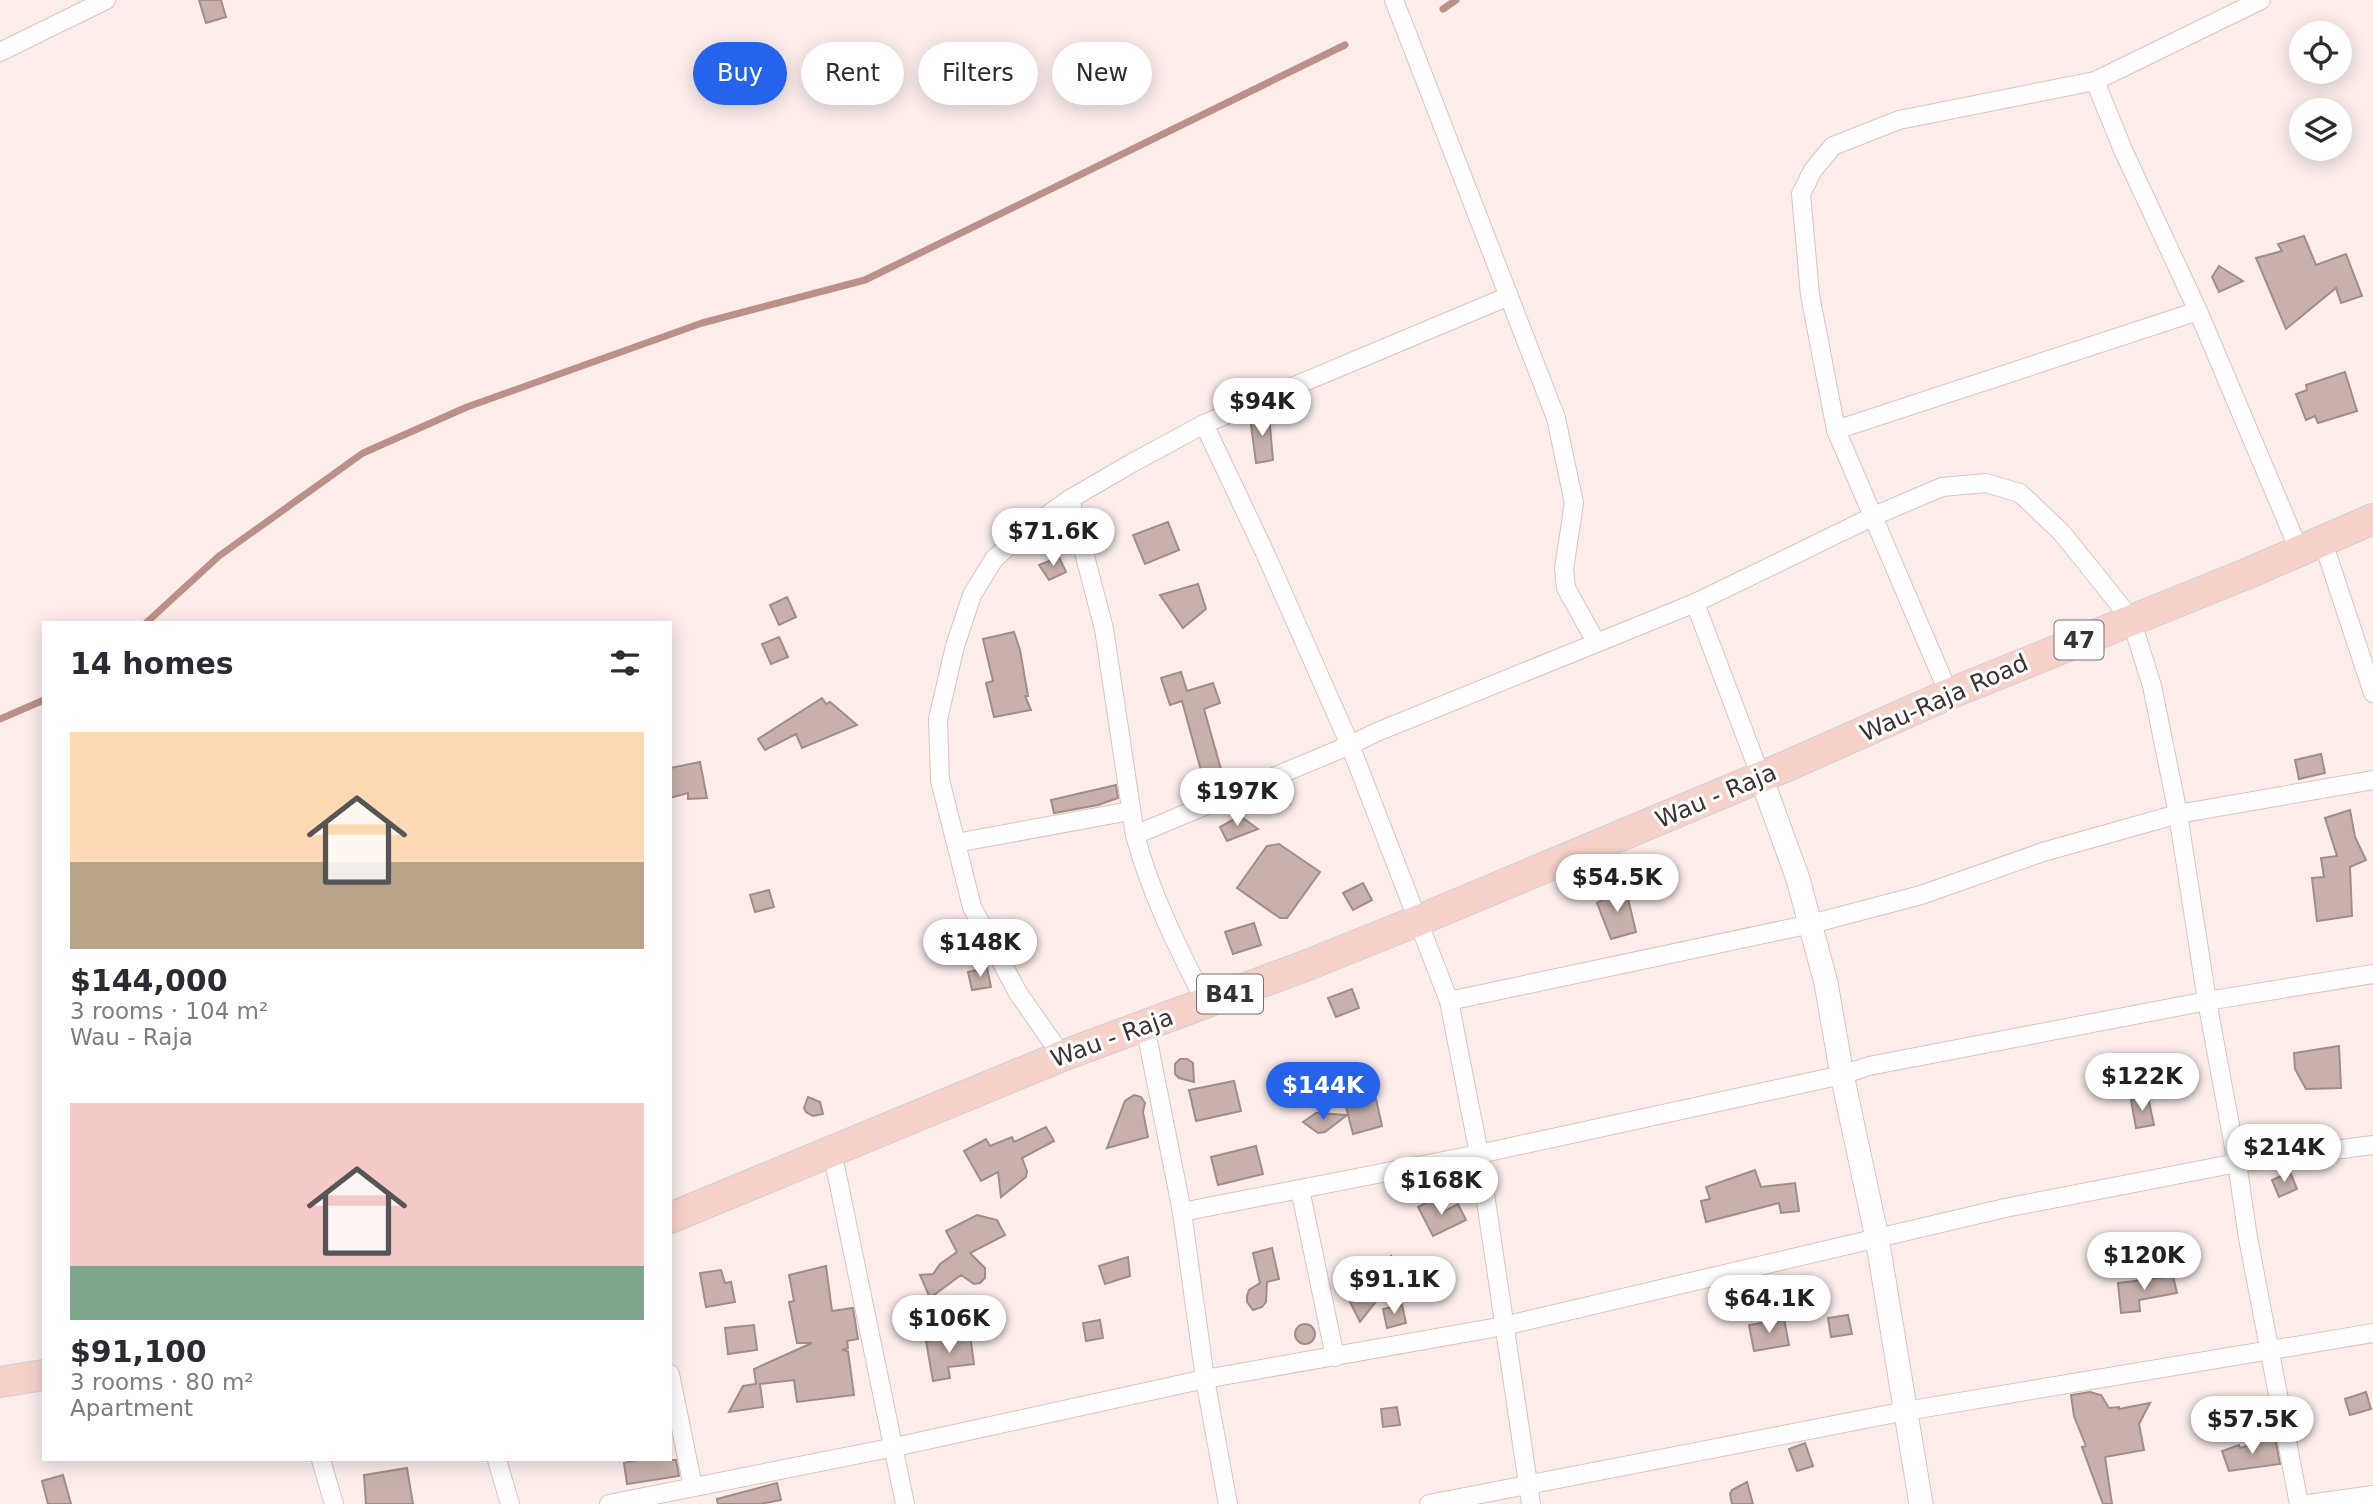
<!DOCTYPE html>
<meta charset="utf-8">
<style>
body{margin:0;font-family:"DejaVu Sans",sans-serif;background:#f2f2f3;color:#2b2b33;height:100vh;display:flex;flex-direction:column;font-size:26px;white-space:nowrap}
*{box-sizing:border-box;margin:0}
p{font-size:23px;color:#7c7c81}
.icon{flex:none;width:38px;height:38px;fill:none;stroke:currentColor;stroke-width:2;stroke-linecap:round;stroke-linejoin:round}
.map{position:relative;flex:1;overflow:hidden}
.panel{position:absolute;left:42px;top:621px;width:630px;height:840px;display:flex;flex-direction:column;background:#fff;border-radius:0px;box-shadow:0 4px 18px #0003}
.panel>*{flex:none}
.top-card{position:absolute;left:693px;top:42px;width:665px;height:63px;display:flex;gap:14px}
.tools{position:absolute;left:2289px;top:21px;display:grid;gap:14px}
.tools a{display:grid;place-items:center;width:63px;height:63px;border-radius:50%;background:#fff;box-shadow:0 4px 18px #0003;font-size:35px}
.price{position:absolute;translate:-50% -60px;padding:0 16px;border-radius:24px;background:#fff;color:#222;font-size:23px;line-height:46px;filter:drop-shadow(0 2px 4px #0008)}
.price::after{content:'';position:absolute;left:50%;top:42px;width:21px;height:16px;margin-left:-10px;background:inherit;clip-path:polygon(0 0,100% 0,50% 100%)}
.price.current{background:#2563eb;color:#fff}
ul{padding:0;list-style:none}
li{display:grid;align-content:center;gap:14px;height:371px;padding:0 28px}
li span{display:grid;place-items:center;height:217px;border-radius:0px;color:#555}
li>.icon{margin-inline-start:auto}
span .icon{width:126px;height:126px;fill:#fffc;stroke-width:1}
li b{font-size:30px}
h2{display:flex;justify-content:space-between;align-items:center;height:84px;padding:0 28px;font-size:30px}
.pill{padding:0 24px;border-radius:32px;background:#fff;box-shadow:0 4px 18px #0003;font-size:24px;line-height:63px}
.pill.current{background:#2563eb;color:#fff}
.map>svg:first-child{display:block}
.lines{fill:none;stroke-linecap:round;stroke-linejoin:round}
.stream{stroke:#bb9088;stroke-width:7}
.building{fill:#c8b1ad;stroke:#a28c88;stroke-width:2}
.minor-casing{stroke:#dbc3be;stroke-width:20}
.tertiary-casing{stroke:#dbc3be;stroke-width:25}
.primary-casing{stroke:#d0cecd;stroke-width:32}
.minor{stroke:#fff;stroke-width:18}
.tertiary{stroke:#fff;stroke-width:23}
.primary{stroke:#f7d2cb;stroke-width:30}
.labels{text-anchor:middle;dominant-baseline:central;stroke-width:6;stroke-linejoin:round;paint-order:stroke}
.shield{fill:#fefefe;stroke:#766e6e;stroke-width:2}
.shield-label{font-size:23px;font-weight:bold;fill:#3b3130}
.street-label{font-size:24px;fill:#3b3130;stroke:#fefefe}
</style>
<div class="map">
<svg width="2373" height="1504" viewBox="0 0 2373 1504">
<rect width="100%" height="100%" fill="#fcedeb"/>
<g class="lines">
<g class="stream">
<polyline points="1443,9 1456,0"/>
<polyline points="146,623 219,556 363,453 467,407 702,323 865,280 1345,45"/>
<polyline points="0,719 44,700"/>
</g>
</g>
<g class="building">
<polygon points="199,0 221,0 226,17 206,23"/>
<polygon points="2304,236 2316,265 2346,254 2362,296 2341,303 2336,288 2286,329 2256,258 2282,251 2278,244"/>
<polygon points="2219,266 2243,281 2219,292 2212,277"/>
<polygon points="2345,372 2357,411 2318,423 2315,416 2306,420 2296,394 2307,390 2306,385"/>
<polygon points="1269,415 1273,460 1256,463 1250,417"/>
<polygon points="1168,522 1179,550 1145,564 1133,535"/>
<polygon points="1059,557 1066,572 1049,580 1039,565"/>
<polygon points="1198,584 1206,609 1183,628 1160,595"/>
<polygon points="787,597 796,617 779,625 770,605"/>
<polygon points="1014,632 1020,650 1028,696 1025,696 1031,710 994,717 986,683 993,681 983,639"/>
<polygon points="779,637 788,657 771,664 762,644"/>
<polygon points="1181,672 1187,691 1213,683 1220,703 1204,709 1224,780 1205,785 1182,701 1170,705 1161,678"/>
<polygon points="822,698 826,704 830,702 857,725 802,748 796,734 765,750 758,739"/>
<polygon points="2321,754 2325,773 2299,779 2295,760"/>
<polygon points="700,762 707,798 688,799 688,793 670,798 670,768"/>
<polygon points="1116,785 1118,798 1098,805 1054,813 1051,800"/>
<polygon points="1283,788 1290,804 1270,812 1263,797"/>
<polygon points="2350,810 2355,837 2366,860 2350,867 2352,916 2317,921 2312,878 2324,877 2321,858 2337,856 2325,818"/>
<polygon points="1240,816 1258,829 1227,841 1220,827"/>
<polygon points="1279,844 1320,872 1287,918 1280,918 1237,888 1267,846"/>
<polygon points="1363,883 1372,900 1353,910 1343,893"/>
<polygon points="1625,886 1636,932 1611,939 1597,903"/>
<polygon points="769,890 774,907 755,912 750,895"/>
<polygon points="1254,923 1261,945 1233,954 1225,932"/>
<polygon points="987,968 991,987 972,990 968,972"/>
<polygon points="1352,989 1359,1008 1336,1017 1328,998"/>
<polygon points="2339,1046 2341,1088 2306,1089 2295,1069 2294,1053"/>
<polygon points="1180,1059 1187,1059 1193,1063 1194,1082 1179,1078 1175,1074 1175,1064"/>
<polygon points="1234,1081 1241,1111 1196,1121 1189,1090"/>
<polygon points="1134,1095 1141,1097 1145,1103 1143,1112 1148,1137 1107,1148 1125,1101"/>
<polygon points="808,1097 820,1102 823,1114 813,1116 806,1112 804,1108"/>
<polygon points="2148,1097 2154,1125 2136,1128 2131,1100"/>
<polygon points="1376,1099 1382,1126 1353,1134 1346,1107"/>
<polygon points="1316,1113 1319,1113 1347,1115 1325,1132 1318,1133 1303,1122"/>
<polygon points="1046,1127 1054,1141 1022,1158 1027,1171 1026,1177 1001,1197 998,1172 981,1181 964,1151 986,1139 990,1146 1012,1137 1014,1142"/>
<polygon points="1256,1146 1263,1174 1218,1185 1211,1157"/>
<polygon points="1755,1170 1761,1187 1795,1183 1799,1211 1781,1213 1779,1203 1706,1222 1701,1201 1710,1199 1706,1187"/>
<polygon points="2290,1172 2297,1189 2279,1197 2272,1180"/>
<polygon points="1436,1198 1443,1212 1458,1204 1466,1220 1433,1236 1418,1207"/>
<polygon points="977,1215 997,1220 1005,1235 970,1253 985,1268 985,1278 980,1283 974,1284 961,1275 930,1298 920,1275 933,1274 940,1264 957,1252 946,1231"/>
<polygon points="1272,1248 1279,1279 1267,1282 1266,1302 1262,1307 1253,1310 1247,1302 1247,1296 1249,1290 1260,1283 1253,1253"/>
<polygon points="1391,1256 1395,1277 1360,1322 1350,1302 1379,1288 1375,1274 1376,1268"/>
<polygon points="1128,1257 1130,1276 1105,1284 1099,1266"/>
<polygon points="826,1266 832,1311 853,1308 858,1339 847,1341 848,1348 842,1350 848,1351 854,1395 797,1402 794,1380 760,1384 763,1407 729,1412 743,1386 756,1384 754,1369 812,1343 797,1343 789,1302 794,1301 789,1275"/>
<polygon points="721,1270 725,1283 731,1282 735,1302 706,1307 700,1273"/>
<polygon points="2173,1276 2177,1293 2139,1300 2140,1311 2121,1313 2118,1283"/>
<polygon points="1402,1305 1406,1323 1387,1328 1383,1309"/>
<polygon points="1848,1315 1852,1334 1831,1337 1828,1318"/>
<polygon points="1784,1319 1789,1345 1754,1351 1749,1325"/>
<polygon points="1100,1320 1103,1338 1086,1341 1083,1323"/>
<circle cx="1305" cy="1334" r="10"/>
<polygon points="754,1325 757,1350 728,1354 725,1328"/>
<polygon points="970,1335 974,1364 948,1367 950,1378 933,1381 926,1341"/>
<polygon points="2090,1392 2101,1395 2109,1408 2119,1407 2119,1409 2150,1403 2139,1424 2144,1450 2105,1457 2112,1504 2103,1504 2082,1447 2086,1446 2074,1416 2071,1395"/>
<polygon points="2366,1392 2371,1409 2350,1415 2345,1399"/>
<polygon points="1397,1407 1400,1425 1383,1427 1381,1409"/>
<polygon points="2275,1437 2280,1464 2229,1471 2222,1451 2239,1445 2240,1448"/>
<polygon points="1805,1443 1813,1466 1797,1471 1789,1449"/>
<polygon points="638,1460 676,1460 679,1476 627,1484 624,1463"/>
<polygon points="407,1468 413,1504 366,1504 364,1475"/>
<polygon points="63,1475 71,1504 48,1504 42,1481"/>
<polygon points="1747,1482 1753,1504 1732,1504 1730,1494 1732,1490"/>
<polygon points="777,1483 781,1500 760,1504 718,1504 717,1499"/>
</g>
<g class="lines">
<defs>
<g id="minor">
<polyline points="1394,0 1556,418 1574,503 1564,569 1566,588 1596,642"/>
<polyline points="0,52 106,0"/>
<polyline points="2095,81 2123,150 2198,311 2299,550"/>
<polyline points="1204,424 1266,555 1350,745 1449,1001 1479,1154 1531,1504"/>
<polyline points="1836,430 2198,311"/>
<path d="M1070,499L1104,629L1135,835C1151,895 1178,948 1206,1003"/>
<polyline points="2322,539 2373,693"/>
<polyline points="1695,603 1761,777"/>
<polyline points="1949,694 1836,430 1810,295 1801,194 1813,170 1833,146 1899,120 2095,81 2261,0"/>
<polyline points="1135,835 1350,745 1377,732 1695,603 1874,516 1942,487 1986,483 2020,493 2062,533 2131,619 2152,686 2178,814 2207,1001 2237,1163 2248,1238 2299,1504"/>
<polyline points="956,843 1130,811"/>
<polyline points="1449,1001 1811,924 1921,895 2043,852 2178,814 2373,780"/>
<polyline points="1145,1026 1182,1212 1205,1379 1228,1504"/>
<polyline points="1062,1056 1018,993 972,907 940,780 938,719 955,646 972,595 994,559 1025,531 1070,499 1132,463 1204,424 1509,296"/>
<polyline points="832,1151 905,1504"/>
<polyline points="1300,1189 1335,1357"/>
<polyline points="1182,1212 1479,1154 1842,1075 1869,1066 2207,1001 2373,974"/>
<polyline points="670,1374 693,1487"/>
<polyline points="321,1460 334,1504"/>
<polyline points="497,1460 510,1504"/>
<polyline points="609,1504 895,1447 1205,1379 1504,1326 2005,1208 2237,1163 2373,1145"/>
<polyline points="1429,1504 1906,1411 2373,1333"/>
<polyline points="2308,1504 2373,1495"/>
</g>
<polyline id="tertiary" points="1761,777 1798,879 1826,983 1842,1075 1877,1238 1921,1504"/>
<g id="primary">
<polyline points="670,1218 1062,1056 1305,966 1417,921 1787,766 1949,694 2251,572 2373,519"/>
<polyline points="0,1382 44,1375"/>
</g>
</defs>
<use href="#minor" class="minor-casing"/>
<use href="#tertiary" class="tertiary-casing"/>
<use href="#primary" class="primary-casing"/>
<use href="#minor" class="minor"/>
<use href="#tertiary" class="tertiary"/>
<use href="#primary" class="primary"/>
</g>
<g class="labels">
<g class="shield">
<rect x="2054.5" y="620.5" width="49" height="39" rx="5"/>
<rect x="1197" y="974.5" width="66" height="39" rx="5"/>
</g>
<g class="shield-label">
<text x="2079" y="640">47</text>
<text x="1230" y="994">B41</text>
</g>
<g class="street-label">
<text transform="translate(1944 698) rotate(-24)">Wau-Raja Road</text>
<text transform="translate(1716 796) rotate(-23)">Wau - Raja</text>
<text transform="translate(1112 1038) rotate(-20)">Wau - Raja</text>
</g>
</g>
</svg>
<div class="tools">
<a><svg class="icon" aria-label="locate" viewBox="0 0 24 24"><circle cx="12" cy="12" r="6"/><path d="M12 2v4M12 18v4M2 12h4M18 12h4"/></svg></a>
<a><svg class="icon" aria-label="layers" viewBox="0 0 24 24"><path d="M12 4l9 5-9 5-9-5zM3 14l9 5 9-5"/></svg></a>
</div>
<b class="price" style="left:1262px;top:438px">$94K</b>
<b class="price" style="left:1053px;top:568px">$71.6K</b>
<b class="price" style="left:1237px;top:828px">$197K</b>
<b class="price" style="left:1617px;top:914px">$54.5K</b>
<b class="price" style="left:980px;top:979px">$148K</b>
<b class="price" style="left:2142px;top:1113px">$122K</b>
<b class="price current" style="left:1323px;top:1122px">$144K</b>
<b class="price" style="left:2284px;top:1184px">$214K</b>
<b class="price" style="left:1441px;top:1217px">$168K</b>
<b class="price" style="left:2144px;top:1292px">$120K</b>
<b class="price" style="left:1394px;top:1316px">$91.1K</b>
<b class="price" style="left:1769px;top:1335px">$64.1K</b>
<b class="price" style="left:949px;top:1355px">$106K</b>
<b class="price" style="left:2252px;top:1456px">$57.5K</b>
<div class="top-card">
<a class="pill current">Buy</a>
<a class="pill">Rent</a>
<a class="pill">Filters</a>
<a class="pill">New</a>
</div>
<section class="panel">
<h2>14 homes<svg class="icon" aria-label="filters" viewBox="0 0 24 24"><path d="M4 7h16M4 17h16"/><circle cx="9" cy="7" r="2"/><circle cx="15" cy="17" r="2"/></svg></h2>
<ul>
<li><span style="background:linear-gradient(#ffd9b3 60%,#b9a48a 0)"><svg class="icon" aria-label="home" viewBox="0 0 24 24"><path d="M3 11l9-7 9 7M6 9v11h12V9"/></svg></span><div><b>$144,000</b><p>3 rooms · 104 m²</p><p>Wau - Raja</p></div></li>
<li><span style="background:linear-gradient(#f6c9c9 75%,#7fa58c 0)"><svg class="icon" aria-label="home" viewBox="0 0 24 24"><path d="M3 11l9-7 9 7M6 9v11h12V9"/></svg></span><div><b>$91,100</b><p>3 rooms · 80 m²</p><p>Apartment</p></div></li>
</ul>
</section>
</div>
